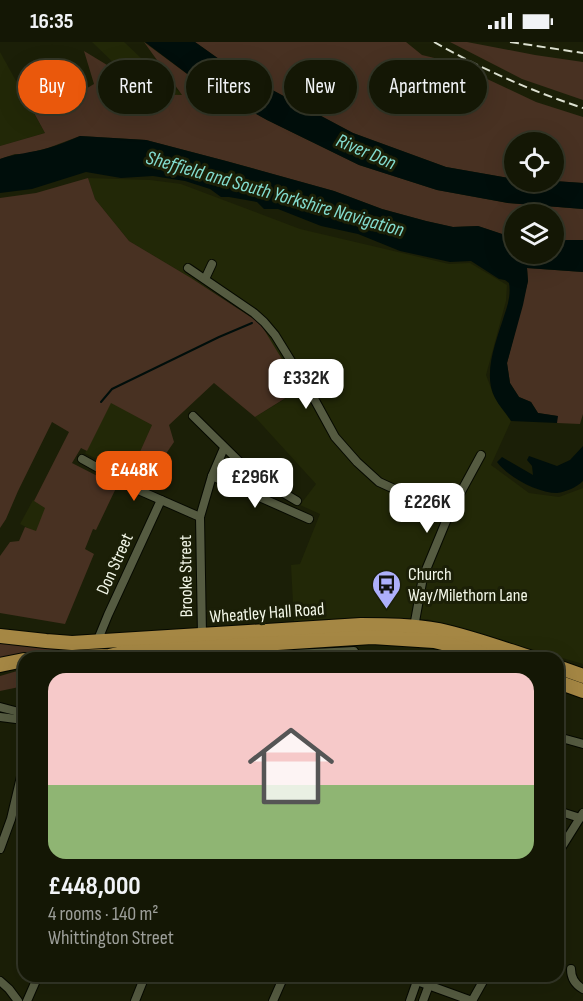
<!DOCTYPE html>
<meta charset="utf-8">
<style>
body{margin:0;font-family:"Sofia Sans Condensed",sans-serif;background:#212413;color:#f1f3f6;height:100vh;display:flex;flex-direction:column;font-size:22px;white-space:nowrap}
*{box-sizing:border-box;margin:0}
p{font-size:20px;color:#9d9f9a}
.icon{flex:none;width:33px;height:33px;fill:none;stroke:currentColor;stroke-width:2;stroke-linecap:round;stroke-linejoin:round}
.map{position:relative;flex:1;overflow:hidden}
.sheet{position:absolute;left:18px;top:610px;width:546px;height:330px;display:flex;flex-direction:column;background:#141705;border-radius:18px;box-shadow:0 6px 24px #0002,0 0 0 2px #333627}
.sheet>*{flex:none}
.guide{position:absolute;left:18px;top:18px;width:548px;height:54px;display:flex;gap:12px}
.buttons{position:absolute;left:504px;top:90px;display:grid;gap:12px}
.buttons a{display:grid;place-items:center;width:60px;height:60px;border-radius:50%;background:#141705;box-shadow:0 6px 24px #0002,0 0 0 2px #333627;font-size:30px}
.price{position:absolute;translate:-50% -51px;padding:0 14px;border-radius:12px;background:#fff;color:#222;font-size:20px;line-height:39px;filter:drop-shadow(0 2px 3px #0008)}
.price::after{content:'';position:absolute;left:50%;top:36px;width:18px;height:14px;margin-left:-9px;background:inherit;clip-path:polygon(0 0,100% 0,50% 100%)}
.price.selected{background:#ea580c;color:#fff}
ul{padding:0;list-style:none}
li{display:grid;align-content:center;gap:12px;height:318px;padding:0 30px}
li span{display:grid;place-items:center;height:186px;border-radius:18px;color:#555}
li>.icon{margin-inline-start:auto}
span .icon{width:108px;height:108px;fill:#fffc;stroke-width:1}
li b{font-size:26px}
.pill{padding:0 21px;border-radius:27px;background:#141705;box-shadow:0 6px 24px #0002,0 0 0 2px #333627;font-size:21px;line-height:54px}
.pill.selected{background:#ea580c;color:#fff}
.status{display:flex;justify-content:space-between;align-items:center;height:42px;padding:0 30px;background:#141705;direction:ltr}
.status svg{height:16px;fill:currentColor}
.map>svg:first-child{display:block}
.built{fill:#222807}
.green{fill:#483122}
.water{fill:#000e0b}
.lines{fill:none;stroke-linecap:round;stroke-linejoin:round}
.stream{stroke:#000e0b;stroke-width:2}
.street-casing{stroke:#060900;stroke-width:10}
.highway-casing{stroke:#060900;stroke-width:16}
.street{stroke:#555b41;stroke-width:8}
.highway{stroke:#a58744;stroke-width:14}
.rail{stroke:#dce0d0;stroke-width:2;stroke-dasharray:9 4.5;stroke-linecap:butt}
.labels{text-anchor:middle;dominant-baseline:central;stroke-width:6;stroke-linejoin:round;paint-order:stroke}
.street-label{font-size:18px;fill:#f3f7e8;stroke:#1b1f07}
.poi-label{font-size:18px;fill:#f3f7e8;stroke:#1b1f07;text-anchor:start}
.water-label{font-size:20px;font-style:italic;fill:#83dccf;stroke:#1b1f07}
</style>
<div class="status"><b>16:35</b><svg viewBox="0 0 49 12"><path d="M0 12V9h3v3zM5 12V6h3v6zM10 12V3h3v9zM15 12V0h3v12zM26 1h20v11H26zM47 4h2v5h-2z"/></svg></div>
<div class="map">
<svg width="583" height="959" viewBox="0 0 583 959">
<rect width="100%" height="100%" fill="#1b1f07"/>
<g class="built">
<polygon points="92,0 124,0 161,35 183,53 155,52 117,24"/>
<polygon points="0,10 45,91 0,104"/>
<polygon points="88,136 150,138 181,142 300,187 449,222 470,221 507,243 506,259 486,333 494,354 511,379 491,423 529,451 559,455 583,446 583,622 427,577 294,580 291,523 300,522 320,472 300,463 316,442 255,375 300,348 237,265 191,236 129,199 95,157"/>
<polygon points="111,360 152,383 130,432 127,430 127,426 119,422 114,426 85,411"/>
<polygon points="33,458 46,466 36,490 20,482"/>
</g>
<g class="green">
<polygon points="144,0 198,40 267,78 359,123 437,148 508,161 583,167 583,198 554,198 554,172 514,172 514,194 502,192 478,184 453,185 426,179 382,167 334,149 226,119 146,98 80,94 48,106 24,112 15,112 0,117 0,104 45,91 27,58 62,61 94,42 84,9 155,52 182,53"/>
<polygon points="195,0 406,0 422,13 451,20 536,60 583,75 583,141 554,139 554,100 514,100 514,137 446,125 353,91 233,27"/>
<polygon points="450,0 467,0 535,13 583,20 583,58 522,37"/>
<polygon points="88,136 95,157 129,199 191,236 260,281 300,347 255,375 214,341 169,383 174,400 146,441 130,432 152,383 111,361 87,409 81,406 72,421 117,444 96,488 93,487 85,507 94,512 65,582 0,571 0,514 10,500 19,499 25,485 36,489 45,466 34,459 69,390 52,380 18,449 6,477 0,486 0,156 36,151"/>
<polygon points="527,226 583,230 583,372 580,382 557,381 557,374 538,371 531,360 519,355 510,341 507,321 528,239"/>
<polygon points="0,599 80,605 81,609 12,614 0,617"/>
<polygon points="24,627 24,644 0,649 0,634"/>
</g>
<g class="water">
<polygon points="145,0 195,0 233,27 353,91 446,125 514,137 514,140 554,139 583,141 583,167 508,161 437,148 359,123 267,78 198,40"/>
<path d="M80,94L146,98L226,119L334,149L382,167L426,179L453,185L478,184L502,192L514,194V212H554V198H583V230L527,226L528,239L523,263L507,321L510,341L519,355L531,360L538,371L558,374L557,381L511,379C506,371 499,364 495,356C482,332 497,297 504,274C508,263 511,252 509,241L505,238L499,237L471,219L450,220L400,209L358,192L321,184L278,167H264L257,160L229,155H221L210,147L185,139L153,134L121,136L86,130L32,147L0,151V117C16,111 32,111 48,106C59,103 70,98 80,94Z"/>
<path d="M583,404V439C577,445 566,450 557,451C538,451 508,435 497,420L502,415L533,433L532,424L527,418L529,414L557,424L570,418Z"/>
</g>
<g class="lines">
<polyline class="stream" points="101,360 112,347 219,295 252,281"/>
<defs>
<g id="street">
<polyline points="188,226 254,271 264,280 275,293 312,353 335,395 357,420 379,440 449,472"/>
<polyline points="205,237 212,222"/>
<polyline points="193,374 253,433 297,459"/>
<polyline points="82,417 136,447 200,475"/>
<polyline points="212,434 309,477"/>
<polyline points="414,585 423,535 449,472 481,413"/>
<polyline points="202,593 200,475 212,434 224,406"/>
<polyline points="99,599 99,595 108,573 161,458"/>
<polyline points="268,616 275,613 354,609 355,611 354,616"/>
<polyline points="433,616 433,615"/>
<polyline points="0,665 15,669 24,675"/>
<polyline points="0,675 16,677 23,674"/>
<polyline points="558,695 583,702"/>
<polyline points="558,769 580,776"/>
<polyline points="0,807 11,777 24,722"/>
<polyline points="558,811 583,771"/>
<path d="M571,927C571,936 576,943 583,947"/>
<polyline points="408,934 417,939 472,959"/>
<polyline points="0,939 9,947 18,959"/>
<polyline points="27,959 38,934"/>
<polyline points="135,959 145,934"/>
<polyline points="273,959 284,934"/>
<polyline points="410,959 417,939"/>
<polyline points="423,959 429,943"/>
<polyline points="472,959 486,934"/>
</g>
<g id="highway">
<path d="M0,594L46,599L72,601L361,583C387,583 413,583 439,588C471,595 501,606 532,616"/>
<polyline points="51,616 109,614 122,611 372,595 434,599 472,608 494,616"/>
<polyline points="0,623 24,618"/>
<polyline points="558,625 583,634"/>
<polyline points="558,640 583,649"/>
</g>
</defs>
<use href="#street" class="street-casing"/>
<use href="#highway" class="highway-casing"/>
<use href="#street" class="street"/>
<use href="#highway" class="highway"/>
<g class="rail">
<path d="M434,0C482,27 531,49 583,66"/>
<polyline points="510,0 583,11"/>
</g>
</g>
<defs>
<symbol id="bus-pin" viewBox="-11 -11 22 30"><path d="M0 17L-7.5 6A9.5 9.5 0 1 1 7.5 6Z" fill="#adaffb" stroke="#1b1f07"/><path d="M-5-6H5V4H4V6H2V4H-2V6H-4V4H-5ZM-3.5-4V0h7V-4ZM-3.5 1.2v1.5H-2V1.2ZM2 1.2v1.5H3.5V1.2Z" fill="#111"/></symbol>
</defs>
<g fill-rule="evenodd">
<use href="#bus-pin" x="370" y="526" width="33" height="45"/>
</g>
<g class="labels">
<g class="street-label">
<text transform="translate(115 522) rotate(-66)">Don Street</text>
<text transform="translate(186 534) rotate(-91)">Brooke Street</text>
<text transform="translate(267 571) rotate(-4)">Wheatley Hall Road</text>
</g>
<g class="poi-label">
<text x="408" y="532">Church<tspan x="408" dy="21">Way/Milethorn Lane</tspan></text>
</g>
<g class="water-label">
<text transform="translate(366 110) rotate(23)">River Don</text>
<text transform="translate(275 152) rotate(16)">Sheffield and South Yorkshire Navigation</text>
</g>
</g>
</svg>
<div class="buttons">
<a><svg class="icon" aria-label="locate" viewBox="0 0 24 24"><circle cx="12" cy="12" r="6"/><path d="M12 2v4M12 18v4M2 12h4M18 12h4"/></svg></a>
<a><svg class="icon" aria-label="layers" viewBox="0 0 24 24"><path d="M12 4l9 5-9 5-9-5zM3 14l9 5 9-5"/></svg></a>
</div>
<b class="price" style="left:306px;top:368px">£332K</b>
<b class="price selected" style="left:134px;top:460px">£448K</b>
<b class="price" style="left:255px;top:467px">£296K</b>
<b class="price" style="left:427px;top:492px">£226K</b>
<div class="guide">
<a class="pill selected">Buy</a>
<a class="pill">Rent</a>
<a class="pill">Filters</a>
<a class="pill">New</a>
<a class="pill">Apartment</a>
</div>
<section class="sheet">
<ul>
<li><span style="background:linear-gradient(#f6c9c9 60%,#8fb573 0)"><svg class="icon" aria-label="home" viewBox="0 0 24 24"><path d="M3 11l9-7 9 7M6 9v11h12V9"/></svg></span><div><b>£448,000</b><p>4 rooms · 140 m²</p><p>Whittington Street</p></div></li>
</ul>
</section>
</div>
